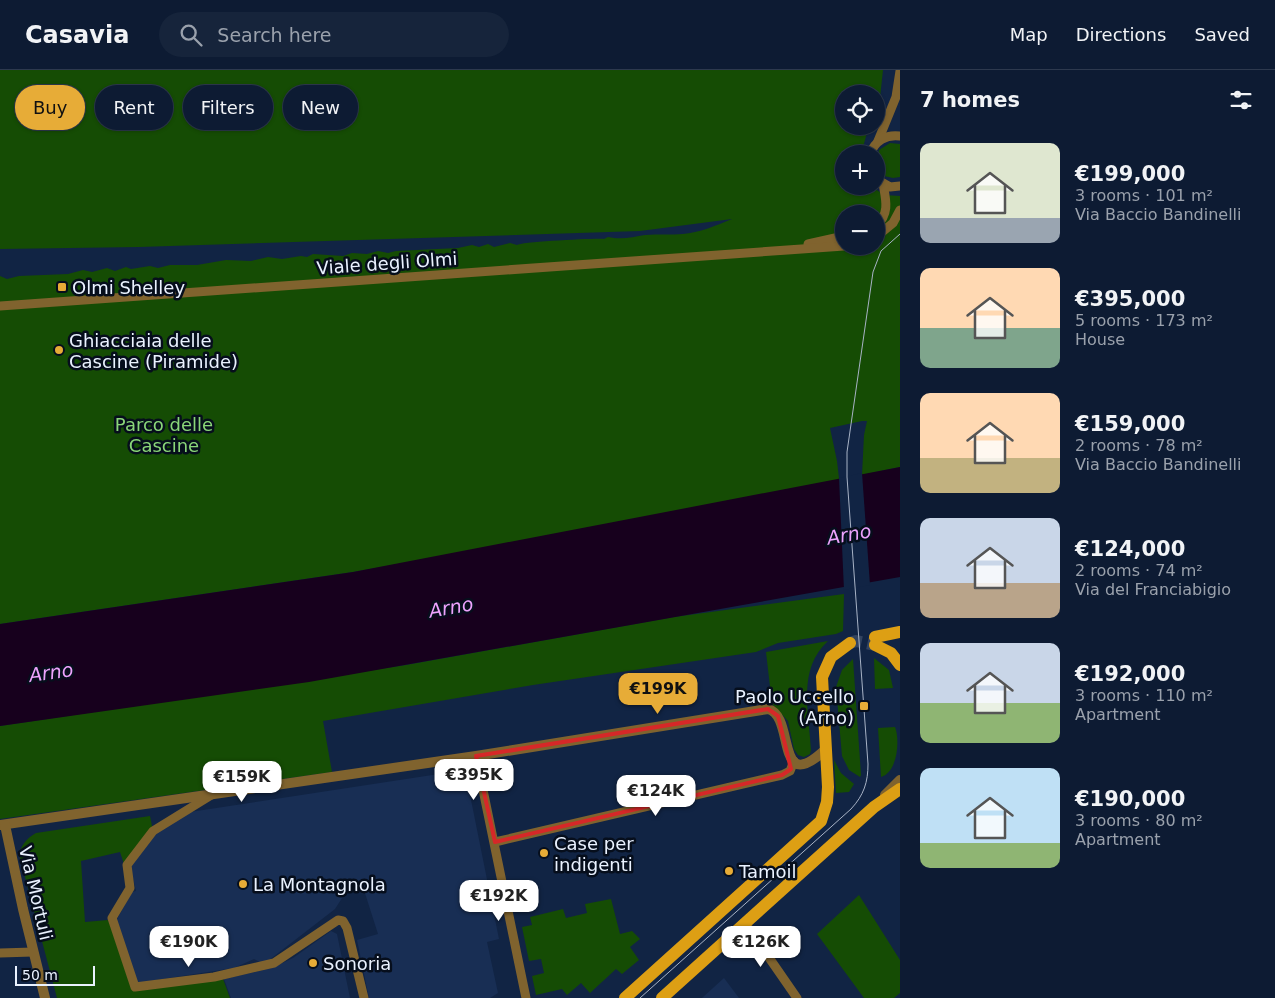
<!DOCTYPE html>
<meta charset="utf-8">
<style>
body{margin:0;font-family:"DejaVu Sans",sans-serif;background:#16243b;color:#f1f3f6;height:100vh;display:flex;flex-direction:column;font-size:19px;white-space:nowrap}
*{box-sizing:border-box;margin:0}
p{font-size:16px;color:#9aa1ac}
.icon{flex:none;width:28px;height:28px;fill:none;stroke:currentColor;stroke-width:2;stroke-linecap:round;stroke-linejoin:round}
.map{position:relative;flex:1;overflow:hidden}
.drawer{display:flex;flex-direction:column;background:#0d1b33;width:375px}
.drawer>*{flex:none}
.top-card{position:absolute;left:15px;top:15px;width:475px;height:45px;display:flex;gap:10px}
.buttons{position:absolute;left:835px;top:15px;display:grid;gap:10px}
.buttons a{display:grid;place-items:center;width:50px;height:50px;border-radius:50%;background:#0d1b33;box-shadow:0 1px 4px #0004,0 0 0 1px #2d394e;font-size:25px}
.scale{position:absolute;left:15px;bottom:12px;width:80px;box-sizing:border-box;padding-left:5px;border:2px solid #eaf2ff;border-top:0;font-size:14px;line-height:18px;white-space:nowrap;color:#eaf2ff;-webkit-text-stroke:4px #060e1c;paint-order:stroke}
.price{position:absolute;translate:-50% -42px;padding:0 11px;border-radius:10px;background:#fff;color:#222;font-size:16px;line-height:32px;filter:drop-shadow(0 1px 2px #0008)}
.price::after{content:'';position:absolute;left:50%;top:30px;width:15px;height:11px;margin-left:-8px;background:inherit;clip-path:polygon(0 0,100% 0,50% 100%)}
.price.on{background:#e7ac37;color:#111}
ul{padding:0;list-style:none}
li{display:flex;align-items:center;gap:15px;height:125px;padding:0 20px}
li span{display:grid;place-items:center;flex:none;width:140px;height:100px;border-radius:10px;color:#555}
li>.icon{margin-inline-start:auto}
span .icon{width:60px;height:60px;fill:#fffc;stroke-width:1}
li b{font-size:21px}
h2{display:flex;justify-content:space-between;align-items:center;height:60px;padding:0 20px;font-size:21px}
.pill{padding:0 18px;border-radius:22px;background:#0d1b33;box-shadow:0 1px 4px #0004,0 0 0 1px #2d394e;font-size:18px;line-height:45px}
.pill.on{background:#e7ac37;color:#111}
header{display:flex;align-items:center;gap:30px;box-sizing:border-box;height:70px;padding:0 25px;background:#0d1b33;border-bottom:1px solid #2d394e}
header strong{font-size:24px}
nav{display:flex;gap:28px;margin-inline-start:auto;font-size:18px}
.search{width:350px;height:45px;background:#16243b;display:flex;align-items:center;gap:12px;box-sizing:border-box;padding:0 18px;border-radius:28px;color:#9aa1ac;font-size:19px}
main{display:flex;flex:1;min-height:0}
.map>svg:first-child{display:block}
.built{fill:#182e54}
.green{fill:#154c04;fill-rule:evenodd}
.water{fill:#17001d}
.pier{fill:#112444}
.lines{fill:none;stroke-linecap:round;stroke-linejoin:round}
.primary-tunnel{stroke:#324360;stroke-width:12;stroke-dasharray:12 6;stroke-linecap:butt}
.minor{stroke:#80632e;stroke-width:9}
.tertiary{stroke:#80632e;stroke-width:10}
.primary{stroke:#dd9f14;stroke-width:12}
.tram{stroke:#a8b3c6;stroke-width:1}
.marked{fill:none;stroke:#d62828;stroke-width:4;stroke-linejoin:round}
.poi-dot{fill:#e7ac37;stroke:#060e1c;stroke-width:2}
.labels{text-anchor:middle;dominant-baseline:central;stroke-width:5;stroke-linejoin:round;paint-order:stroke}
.street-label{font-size:18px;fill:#eaf2ff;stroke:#060e1c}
.poi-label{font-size:18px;fill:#eaf2ff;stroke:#060e1c;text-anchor:start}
.park-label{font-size:18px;fill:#8ad679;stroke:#060e1c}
.water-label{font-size:19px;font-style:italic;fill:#eda3fe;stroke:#060e1c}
</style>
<header>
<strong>Casavia</strong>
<div class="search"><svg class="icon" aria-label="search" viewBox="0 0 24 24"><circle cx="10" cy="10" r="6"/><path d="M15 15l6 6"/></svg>Search here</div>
<nav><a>Map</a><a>Directions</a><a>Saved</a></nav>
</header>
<main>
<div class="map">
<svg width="900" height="928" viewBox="0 0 900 928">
<rect width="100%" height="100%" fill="#112444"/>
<g class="built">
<polygon points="465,700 499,869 487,872 498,923 490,928 369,928 357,870 378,864 363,817 353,811 335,839 264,894 254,889 234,898 137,913 116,851 132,822 136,821 130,796 153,764 190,742"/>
<polygon points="331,861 337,864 350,928 231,928 224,909 272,898 293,888"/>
<polygon points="724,908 739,928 702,928"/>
</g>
<g class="green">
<path d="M0,0H883L880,28L876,38V24H844V56H869L861,84H844V116H871L884,125L900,126V397L862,405L864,365L867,351H862L830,358L837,391L840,417L353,502L0,554V206L7,209L19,206L68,204L83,200L92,202L107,198L115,201L126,197L131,199L150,196L158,198L170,195H197L226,190L251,191L268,187L282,189L301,186L307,187L313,184L343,186L352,183L367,184L378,181L388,183L396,181L458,178L472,175L479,177L488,174L494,177L510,173L517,175C521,172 595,168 604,169L608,167C621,170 633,167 645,165C659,164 671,165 683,164C698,163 718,155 732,149L640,161L139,177L0,179ZM844,144H876V176H844Z"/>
<polygon points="890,73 900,74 900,107 893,108 884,106 876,95 879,80"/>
<polygon points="844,524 843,561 836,564 778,573 756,582 533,615 323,651 332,702 0,749 0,656 406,595 674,547"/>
<path d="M828,571C797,599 809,642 811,680L810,684L804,687L798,685L794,679L788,651L772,634L766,582Z"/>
<polygon points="874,588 889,600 893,618 875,619"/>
<polygon points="853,589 861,705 860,707 849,700 842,686 836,617 842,600"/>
<path d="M895,657C900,669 898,702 881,707L878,658Z"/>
<polygon points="834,690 841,703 854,714 849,722 836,723"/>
<path d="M150,746L153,761L125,797L120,782L81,791L85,852L108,850L135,917L222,906L230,928H57L19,784C22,774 27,768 36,763Z"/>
<polygon points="859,825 900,890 900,923 894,928 864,928 817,864"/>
<polygon points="611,829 620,864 632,861 640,869 630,877 639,890 622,904 616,899 590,923 581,913 567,925 562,919 536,925 532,906 544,903 541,889 529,891 522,857 532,855 530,847 563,839 566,848 587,843 585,834"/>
</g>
<polygon class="water" points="900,397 900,507 309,612 0,656 0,554 353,502"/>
<polygon class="pier" points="862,403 870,515 844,520 839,408"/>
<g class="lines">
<polyline class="primary-tunnel" points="850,573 856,571 875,575"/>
<g class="minor">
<polyline points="878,71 896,27 900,1"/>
<path d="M870,84C875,71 886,64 900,66"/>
<polyline points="876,109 890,117 900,116"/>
<path d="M876,156C890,144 886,130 883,114"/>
<polyline points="876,167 893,153 900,140"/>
<polyline points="808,174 844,166"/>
<polyline points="0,236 844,176"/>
<polyline points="476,686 526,928"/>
<polyline points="213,724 153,761 127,795 130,818 112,848 135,917 214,907 274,893 338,850 343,851 347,858 364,928"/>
<polyline points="495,772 782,705 790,701 794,691"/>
<polyline points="745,853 797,928"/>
<polyline points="0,883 33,882"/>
</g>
<g class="tertiary">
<polyline points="885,725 900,710"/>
<path d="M0,755L476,686L768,639C796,646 774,727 825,680"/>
<polyline points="5,755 23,839 45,928"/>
</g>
<g class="primary">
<polyline points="875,567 900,562"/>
<polyline points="875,575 891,583 900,595"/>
<polyline points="625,928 821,751 827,732 828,717 822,607 831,587 850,573"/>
<polyline points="662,928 874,737 900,719"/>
</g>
<path class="tram" d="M640,928L851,739C864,725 868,712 868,694L847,407V382L873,202L881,181L900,164"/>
</g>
<path class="marked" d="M768,639L778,646L791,699L782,705L495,772L476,686Z"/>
<g class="poi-dot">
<rect x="57" y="212" width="10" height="10" rx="2.5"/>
<circle cx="59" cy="280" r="5"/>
<rect x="859" y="631" width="10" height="10" rx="2.5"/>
<circle cx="544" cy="783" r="5"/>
<circle cx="729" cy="801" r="5"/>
<circle cx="243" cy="814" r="5"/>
<circle cx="313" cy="893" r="5"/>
</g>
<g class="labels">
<g class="street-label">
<text transform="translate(387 193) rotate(-4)">Viale degli Olmi</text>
<text transform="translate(36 823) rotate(77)">Via Mortuli</text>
</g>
<g class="poi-label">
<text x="72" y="217">Olmi Shelley</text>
<text x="69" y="270">Ghiacciaia delle<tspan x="69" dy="21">Cascine (Piramide)</tspan></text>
<text x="854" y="626" text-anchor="end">Paolo Uccello<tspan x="854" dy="21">(Arno)</tspan></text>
<text x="554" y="773">Case per<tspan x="554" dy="21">indigenti</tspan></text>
<text x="739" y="801">Tamoil</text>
<text x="253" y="814">La Montagnola</text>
<text x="323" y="893">Sonoria</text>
</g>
<g class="park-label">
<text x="164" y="354">Parco delle<tspan x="164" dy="21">Cascine</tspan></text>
</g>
<g class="water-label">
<text transform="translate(849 464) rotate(-10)">Arno</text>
<text transform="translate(451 537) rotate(-10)">Arno</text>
<text transform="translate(51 602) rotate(-8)">Arno</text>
</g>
</g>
</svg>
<div class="buttons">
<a><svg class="icon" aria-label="locate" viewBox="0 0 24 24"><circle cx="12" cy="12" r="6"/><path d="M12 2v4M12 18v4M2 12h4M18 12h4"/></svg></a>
<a>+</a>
<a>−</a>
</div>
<div class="scale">50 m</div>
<b class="price on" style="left:658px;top:645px">€199K</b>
<b class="price" style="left:474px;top:731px">€395K</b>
<b class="price" style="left:242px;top:733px">€159K</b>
<b class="price" style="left:656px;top:747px">€124K</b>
<b class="price" style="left:499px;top:852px">€192K</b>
<b class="price" style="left:189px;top:898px">€190K</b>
<b class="price" style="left:761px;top:898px">€126K</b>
<div class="top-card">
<a class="pill on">Buy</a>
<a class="pill">Rent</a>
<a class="pill">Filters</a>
<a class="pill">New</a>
</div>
</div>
<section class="drawer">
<h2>7 homes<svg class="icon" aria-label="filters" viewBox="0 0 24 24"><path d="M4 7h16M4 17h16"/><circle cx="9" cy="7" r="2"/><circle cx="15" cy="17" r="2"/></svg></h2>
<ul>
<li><span style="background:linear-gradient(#dfe7d0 75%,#9aa5b1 0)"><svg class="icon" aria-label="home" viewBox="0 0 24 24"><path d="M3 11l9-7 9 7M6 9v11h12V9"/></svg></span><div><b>€199,000</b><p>3 rooms · 101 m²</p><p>Via Baccio Bandinelli</p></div></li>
<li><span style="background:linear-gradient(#ffd9b3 60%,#7fa58c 0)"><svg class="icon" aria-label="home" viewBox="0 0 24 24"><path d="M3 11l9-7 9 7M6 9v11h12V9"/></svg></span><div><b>€395,000</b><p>5 rooms · 173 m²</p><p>House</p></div></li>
<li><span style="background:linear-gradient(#ffd9b3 65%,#c2b280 0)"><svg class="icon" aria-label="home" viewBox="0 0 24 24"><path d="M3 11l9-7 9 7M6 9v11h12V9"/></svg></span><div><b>€159,000</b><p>2 rooms · 78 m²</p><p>Via Baccio Bandinelli</p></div></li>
<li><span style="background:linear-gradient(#c9d6e8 65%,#b9a48a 0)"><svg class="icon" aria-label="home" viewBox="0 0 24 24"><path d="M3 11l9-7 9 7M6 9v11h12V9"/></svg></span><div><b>€124,000</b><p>2 rooms · 74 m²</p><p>Via del Franciabigio</p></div></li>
<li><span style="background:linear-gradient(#c9d6e8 60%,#8fb573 0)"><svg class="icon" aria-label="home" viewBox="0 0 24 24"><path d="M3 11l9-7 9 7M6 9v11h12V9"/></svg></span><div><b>€192,000</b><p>3 rooms · 110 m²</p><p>Apartment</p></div></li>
<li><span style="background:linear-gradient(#bfe0f5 75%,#8fb573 0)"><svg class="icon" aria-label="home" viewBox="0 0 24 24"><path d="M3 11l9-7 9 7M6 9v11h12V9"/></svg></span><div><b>€190,000</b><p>3 rooms · 80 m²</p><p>Apartment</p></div></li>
</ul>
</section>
</main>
